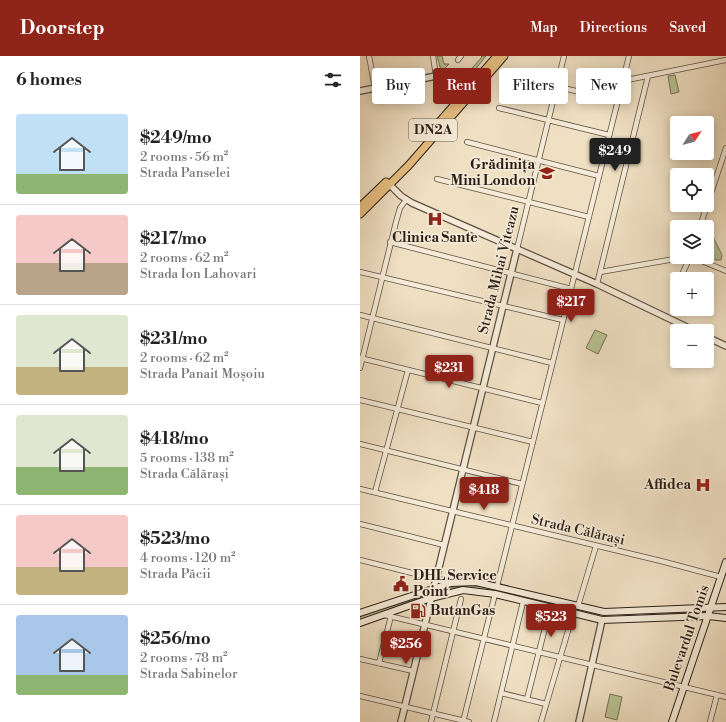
<!DOCTYPE html>
<meta charset="utf-8">
<style>
body{margin:0;font-family:"Libre Bodoni",serif;background:#f2f2f2;color:#222;height:100vh;display:flex;flex-direction:column;font-size:15px;white-space:nowrap}
*{box-sizing:border-box;margin:0}
p{font-size:13px;color:#767676}
.icon{flex:none;width:22px;height:22px;fill:none;stroke:currentColor;stroke-width:2;stroke-linecap:round;stroke-linejoin:round}
.map{position:relative;flex:1;overflow:hidden}
.drawer{display:flex;flex-direction:column;background:#fff;width:360px}
.drawer>*{flex:none}
.top-card{position:absolute;left:12px;top:12px;width:294px;height:36px;display:flex;gap:8px}
.needle{width:26px;rotate:54deg}
.buttons{position:absolute;left:310px;top:60px;display:grid;gap:8px}
.buttons a{display:grid;place-items:center;width:44px;height:44px;border-radius:4px;background:#fff;box-shadow:0 2px 10px #0003;font-size:20px}
.price{position:absolute;translate:-50% -34px;padding:0 9px;border-radius:4px;background:#8f2418;color:#fff;font-size:13px;line-height:26px;filter:drop-shadow(0 1px 2px #0008)}
.price::after{content:'';position:absolute;left:50%;top:24px;width:12px;height:9px;margin-left:-6px;background:inherit;clip-path:polygon(0 0,100% 0,50% 100%)}
.price.active{background:#222;color:#fff}
ul{padding:0;list-style:none}
li{display:flex;align-items:center;gap:12px;height:100px;padding:0 16px}
li+li{border-top:1px solid #e0e0e0}
li span{display:grid;place-items:center;flex:none;width:112px;height:80px;border-radius:4px;color:#555}
li>.icon{margin-inline-start:auto}
span .icon{width:48px;height:48px;fill:#fffc;stroke-width:1}
li b{font-size:17px}
h2{display:flex;justify-content:space-between;align-items:center;height:48px;padding:0 16px;font-size:17px}
.chip{padding:0 14px;border-radius:4px;background:#fff;box-shadow:0 2px 10px #0003;font-size:14px;line-height:36px}
.chip.active{background:#8f2418;color:#fff}
header{display:flex;align-items:center;gap:24px;box-sizing:border-box;height:56px;padding:0 20px;background:#8f2418;color:#fff}
header strong{font-size:19px}
nav{display:flex;gap:22px;margin-inline-start:auto;font-size:14px}
main{display:flex;flex:1;min-height:0}
.map>svg:first-child{display:block}
.green{fill:#bac293;stroke:#727156}
.lines{fill:none;stroke-linecap:round;stroke-linejoin:round}
.minor-casing{stroke:#5c5043;stroke-width:6}
.tertiary-casing{stroke:#5c5043;stroke-width:8}
.secondary-casing{stroke:#2b2018;stroke-width:8}
.primary-casing{stroke:#2b2018;stroke-width:9}
.minor{stroke:#f5ebd8;stroke-width:4.5}
.tertiary{stroke:#f5ebd8;stroke-width:5.5}
.secondary{stroke:#f5ebd8;stroke-width:6}
.primary{stroke:#e8c082;stroke-width:7}
.labels{text-anchor:middle;dominant-baseline:central;stroke-width:3.5;stroke-linejoin:round;paint-order:stroke}
.shield{fill:#f5ebd8;stroke:#685d52;stroke-width:1}
.shield-label{font-size:13px;font-weight:bold;fill:#2b2018}
.poi-label{font-size:14px;font-weight:bold;fill:#2b2018;stroke:#f5ebd8;text-anchor:end}
.street-label{font-size:14px;fill:#2b2018;stroke:#f5ebd8}
</style>
<header>
<strong>Doorstep</strong>
<nav><a>Map</a><a>Directions</a><a>Saved</a></nav>
</header>
<main>
<section class="drawer">
<h2>6 homes<svg class="icon" aria-label="filters" viewBox="0 0 24 24"><path d="M4 7h16M4 17h16"/><circle cx="9" cy="7" r="2"/><circle cx="15" cy="17" r="2"/></svg></h2>
<ul>
<li><span style="background:linear-gradient(#bfe0f5 75%,#8fb573 0)"><svg class="icon" aria-label="home" viewBox="0 0 24 24"><path d="M3 11l9-7 9 7M6 9v11h12V9"/></svg></span><div><b>$249/mo</b><p>2 rooms · 56 m²</p><p>Strada Panselei</p></div></li>
<li><span style="background:linear-gradient(#f6c9c9 60%,#b9a48a 0)"><svg class="icon" aria-label="home" viewBox="0 0 24 24"><path d="M3 11l9-7 9 7M6 9v11h12V9"/></svg></span><div><b>$217/mo</b><p>2 rooms · 62 m²</p><p>Strada Ion Lahovari</p></div></li>
<li><span style="background:linear-gradient(#dfe7d0 65%,#c2b280 0)"><svg class="icon" aria-label="home" viewBox="0 0 24 24"><path d="M3 11l9-7 9 7M6 9v11h12V9"/></svg></span><div><b>$231/mo</b><p>2 rooms · 62 m²</p><p>Strada Panait Moșoiu</p></div></li>
<li><span style="background:linear-gradient(#dfe7d0 65%,#8fb573 0)"><svg class="icon" aria-label="home" viewBox="0 0 24 24"><path d="M3 11l9-7 9 7M6 9v11h12V9"/></svg></span><div><b>$418/mo</b><p>5 rooms · 138 m²</p><p>Strada Călărași</p></div></li>
<li><span style="background:linear-gradient(#f6c9c9 65%,#c2b280 0)"><svg class="icon" aria-label="home" viewBox="0 0 24 24"><path d="M3 11l9-7 9 7M6 9v11h12V9"/></svg></span><div><b>$523/mo</b><p>4 rooms · 120 m²</p><p>Strada Păcii</p></div></li>
<li><span style="background:linear-gradient(#a9c7e8 75%,#8fb573 0)"><svg class="icon" aria-label="home" viewBox="0 0 24 24"><path d="M3 11l9-7 9 7M6 9v11h12V9"/></svg></span><div><b>$256/mo</b><p>2 rooms · 78 m²</p><p>Strada Sabinelor</p></div></li>
</ul>
</section>
<div class="map">
<svg width="366" height="666" viewBox="0 0 366 666">
<rect width="100%" height="100%" fill="#f0e0c3"/>
<filter id="stains"><feTurbulence type="fractalNoise" baseFrequency=".005" numOctaves="4"/><feColorMatrix values="0 0 0 0 .2 0 0 0 0 .09 0 0 0 0 .02 0 0 0 .5 -.17"/></filter>
<radialGradient id="worn" r=".72"><stop offset=".6" stop-color="#630" stop-opacity="0"/><stop offset="1" stop-color="#630" stop-opacity=".3"/></radialGradient>
<g class="green">
<polygon points="77,0 82,0 84,8 89,8 85,12 93,20 96,21 98,18 106,19 122,1 121,0 126,0 105,26 97,28 81,14"/>
<polygon points="315,19 319,36 311,38 308,20"/>
<polygon points="351,177 362,199 361,204 356,204 347,200 347,188"/>
<polygon points="235,274 247,279 238,298 226,292"/>
<polygon points="103,529 127,531 191,546 161,543 110,532 78,537 78,535"/>
<polygon points="64,539 64,540 0,564 0,560"/>
<polygon points="194,547 240,558 239,562 193,550"/>
<polygon points="335,556 335,557 271,560"/>
<polygon points="250,638 262,641 257,664 245,661"/>
</g>
<g class="lines">
<defs>
<g id="minor">
<polyline points="9,0 15,32"/>
<polyline points="73,0 76,20"/>
<polyline points="98,4 101,0"/>
<polyline points="158,21 257,45"/>
<polyline points="262,25 366,4"/>
<polyline points="139,52 249,79"/>
<polyline points="107,86 239,120"/>
<polyline points="77,123 229,161"/>
<polyline points="347,149 366,92"/>
<polyline points="340,171 347,149"/>
<polyline points="30,186 211,233"/>
<polyline points="157,193 204,0"/>
<polyline points="332,201 366,215"/>
<polyline points="0,216 203,264"/>
<polyline points="240,216 326,201"/>
<polyline points="320,223 330,201"/>
<polyline points="237,228 288,20"/>
<polyline points="0,259 192,307"/>
<polyline points="0,302 182,347"/>
<polyline points="0,312 36,166 40,152 46,144"/>
<polyline points="0,344 173,386"/>
<polyline points="0,388 162,428"/>
<polyline points="0,433 301,505 361,521"/>
<polyline points="15,436 48,314"/>
<polyline points="0,468 84,489"/>
<polyline points="0,504 76,523"/>
<polyline points="137,530 269,0"/>
<polyline points="218,550 236,490"/>
<polyline points="25,559 366,641"/>
<polyline points="0,603 53,615"/>
<polyline points="19,607 31,560"/>
<polyline points="141,637 186,648"/>
<polyline points="0,640 109,666"/>
<polyline points="167,643 187,564"/>
<polyline points="71,666 101,543"/>
<polyline points="103,666 135,538"/>
<polyline points="134,666 163,546"/>
<polyline points="181,666 213,558"/>
<polyline points="350,666 357,639"/>
</g>
<g id="tertiary">
<polyline points="0,35 76,20 102,41"/>
<polyline points="28,127 41,140 52,147 237,228 335,275"/>
<polyline points="347,281 366,290"/>
<polyline points="41,666 157,193"/>
<polyline points="219,666 242,564"/>
</g>
<g id="secondary">
<polyline points="76,523 91,527"/>
<polyline points="0,557 91,527 116,526 244,556 366,551"/>
<polyline points="0,567 71,542 103,534 135,538 242,564 348,560 366,562"/>
<polyline points="312,666 366,506"/>
</g>
<g id="primary">
<polyline points="69,78 137,0"/>
<polyline points="0,151 26,126"/>
<polyline points="0,158 49,109 144,0"/>
</g>
</defs>
<use href="#minor" class="minor-casing"/>
<use href="#tertiary" class="tertiary-casing"/>
<use href="#secondary" class="secondary-casing"/>
<use href="#primary" class="primary-casing"/>
<use href="#minor" class="minor"/>
<use href="#tertiary" class="tertiary"/>
<use href="#secondary" class="secondary"/>
<use href="#primary" class="primary"/>
</g>
<defs>
<symbol id="school-bare" viewBox="-9 -9 18 18"><path d="M0-5L7-2L0 1L-7-2ZM-4 1L0 2.5L4 1V4Q0 6-4 4Z" fill="#8f2418" stroke="#f5ebd8" stroke-width="2.5" paint-order="stroke"/></symbol>
<symbol id="hospital-bare" viewBox="-9 -9 18 18"><path d="M-5-5h3v3.5h4V-5h3V5h-3V1.5h-4V5h-3Z" fill="#8f2418" stroke="#f5ebd8" stroke-width="2.5" paint-order="stroke"/></symbol>
<symbol id="civic-bare" viewBox="-9 -9 18 18"><path d="M-.6-6.5H3V-4.5H.6V-3L4-1V1h2V6H-6V1h2V-1L-.6-3ZM-1.2 2.5V6h2.4V2.5Z" fill="#8f2418" stroke="#f5ebd8" stroke-width="2.5" paint-order="stroke"/></symbol>
<symbol id="fuel-bare" viewBox="-9 -9 18 18"><path d="M-5.5-6h7V0h2V4h1.3V-2.5L3-4.5l.8-.8L6-3V5H2.5V1h-1V6h-7ZM-4.2-4.7v3.2H.2V-4.7Z" fill="#8f2418" stroke="#f5ebd8" stroke-width="2.5" paint-order="stroke"/></symbol>
</defs>
<g fill-rule="evenodd">
<use href="#school-bare" x="176" y="106" width="22" height="22"/>
<use href="#hospital-bare" x="64" y="152" width="22" height="22"/>
<use href="#hospital-bare" x="332" y="418" width="22" height="22"/>
<use href="#civic-bare" x="30" y="517" width="22" height="22"/>
<use href="#fuel-bare" x="47" y="544" width="22" height="22"/>
</g>
<g class="labels">
<rect class="shield" x="49" y="63" width="48" height="22" rx="3"/>
<g class="shield-label">
<text x="73" y="74">DN2A</text>
</g>
<g class="poi-label">
<text x="175" y="109">Grădinița<tspan x="175" dy="16">Mini London</tspan></text>
<text x="75" y="182" text-anchor="middle">Clinica Sante</text>
<text x="331" y="429">Affidea</text>
<text x="53" y="520" text-anchor="start">DHL Service<tspan x="53" dy="16">Point</tspan></text>
<text x="70" y="555" text-anchor="start">ButanGas</text>
</g>
<g class="street-label">
<text transform="translate(139 214) rotate(-76)">Strada Mihai Viteazu</text>
<text transform="translate(218 474) rotate(13)">Strada Călărași</text>
<text transform="translate(327 582) rotate(-71)">Bulevardul Tomis</text>
</g>
</g>
<rect width="100%" height="100%" filter="url(#stains)"/>
<rect width="100%" height="100%" fill="url(#worn)"/>
</svg>
<div class="buttons">
<a><svg class="needle" viewBox="-14 -14 28 28"><path d="M0-13l5 13h-10z" fill="#e53935"/><path d="M0 13l5-13h-10z" fill="#767676"/></svg></a>
<a><svg class="icon" aria-label="locate" viewBox="0 0 24 24"><circle cx="12" cy="12" r="6"/><path d="M12 2v4M12 18v4M2 12h4M18 12h4"/></svg></a>
<a><svg class="icon" aria-label="layers" viewBox="0 0 24 24"><path d="M12 4l9 5-9 5-9-5zM3 14l9 5 9-5"/></svg></a>
<a>+</a>
<a>−</a>
</div>
<b class="price active" style="left:255px;top:116px">$249</b>
<b class="price" style="left:211px;top:267px">$217</b>
<b class="price" style="left:89px;top:333px">$231</b>
<b class="price" style="left:124px;top:455px">$418</b>
<b class="price" style="left:191px;top:582px">$523</b>
<b class="price" style="left:46px;top:609px">$256</b>
<div class="top-card">
<a class="chip">Buy</a>
<a class="chip active">Rent</a>
<a class="chip">Filters</a>
<a class="chip">New</a>
</div>
</div>
</main>
